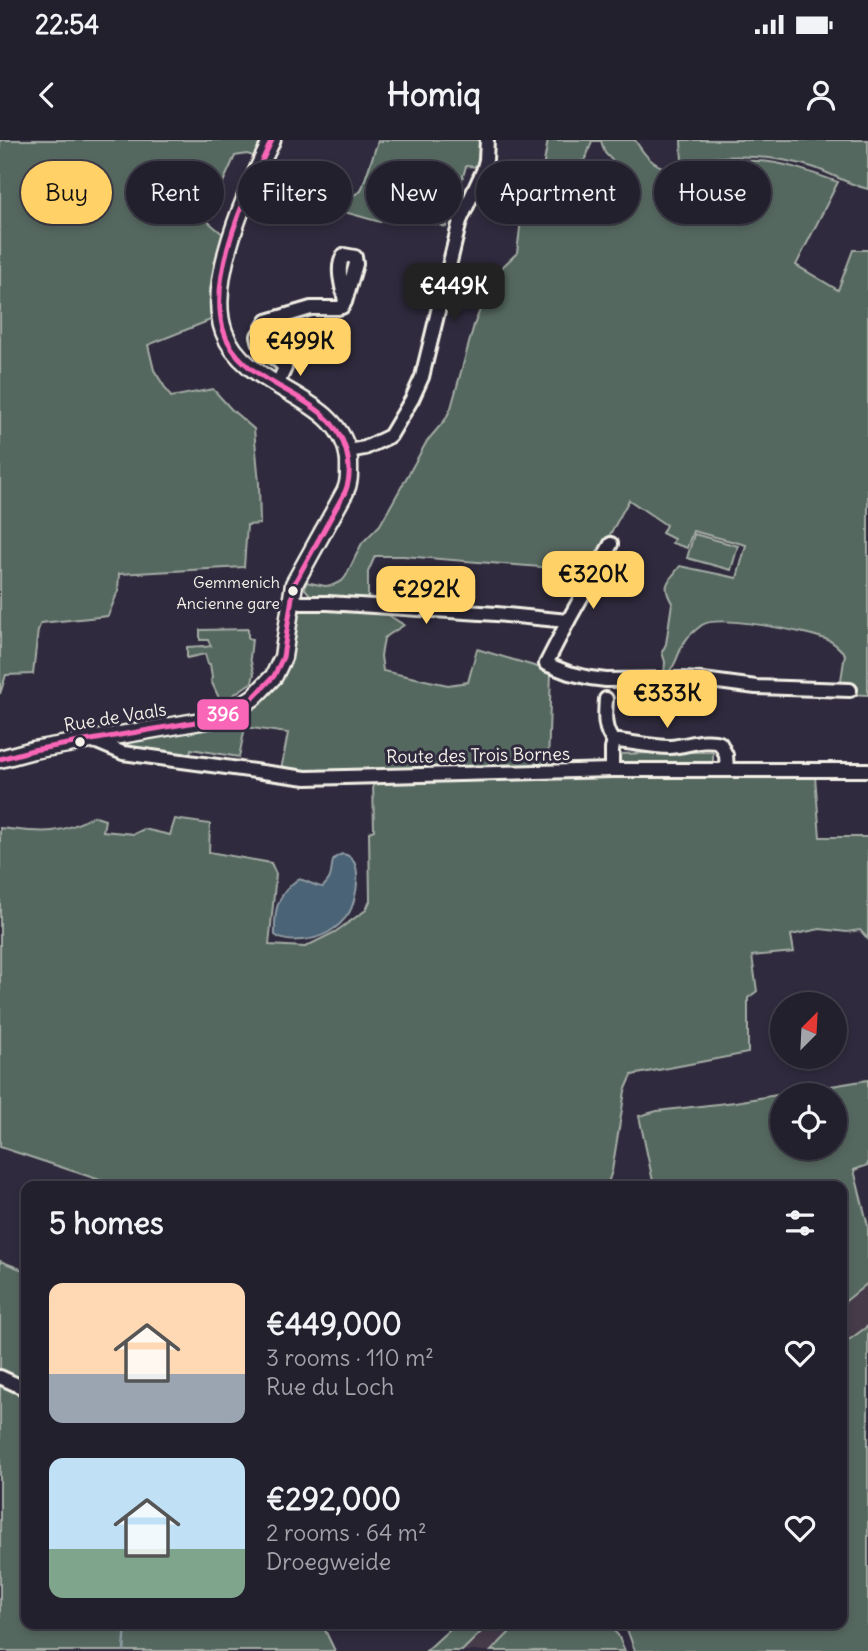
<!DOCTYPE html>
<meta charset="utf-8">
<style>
body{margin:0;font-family:Delius,sans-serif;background:#2b2836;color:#f1f3f6;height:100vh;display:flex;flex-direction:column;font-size:26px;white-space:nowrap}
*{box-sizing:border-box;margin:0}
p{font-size:23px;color:#a3a3aa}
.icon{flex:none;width:38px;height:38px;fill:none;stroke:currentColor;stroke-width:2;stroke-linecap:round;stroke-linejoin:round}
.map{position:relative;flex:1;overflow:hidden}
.drawer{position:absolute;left:21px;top:1041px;width:826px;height:448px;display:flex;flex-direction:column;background:#23202e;border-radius:14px;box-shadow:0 4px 10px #0003,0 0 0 2px #403e4a}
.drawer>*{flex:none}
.banner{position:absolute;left:21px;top:21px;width:826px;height:63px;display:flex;gap:14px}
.needle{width:46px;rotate:24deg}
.controls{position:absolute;left:770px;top:852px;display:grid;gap:14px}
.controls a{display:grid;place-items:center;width:77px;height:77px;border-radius:50%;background:#23202e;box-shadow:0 4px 10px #0003,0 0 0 2px #403e4a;font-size:35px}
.price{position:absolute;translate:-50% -60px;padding:0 16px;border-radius:14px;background:#ffd166;color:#111;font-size:23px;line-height:46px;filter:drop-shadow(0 2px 4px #0008)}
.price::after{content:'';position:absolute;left:50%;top:42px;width:21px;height:16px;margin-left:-10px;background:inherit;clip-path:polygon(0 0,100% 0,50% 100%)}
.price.current{background:#222;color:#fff}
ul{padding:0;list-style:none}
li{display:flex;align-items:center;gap:21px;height:175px;padding:0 28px}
li span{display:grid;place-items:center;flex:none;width:196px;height:140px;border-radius:14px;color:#555}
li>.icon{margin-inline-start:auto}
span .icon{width:84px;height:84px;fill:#fffc;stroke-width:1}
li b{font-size:30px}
h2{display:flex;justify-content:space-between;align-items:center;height:84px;padding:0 28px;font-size:30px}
.tag{padding:0 24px;border-radius:32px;background:#23202e;box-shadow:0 4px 10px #0003,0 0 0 2px #403e4a;font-size:24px;line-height:63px}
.tag.current{background:#ffd166;color:#111}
.status{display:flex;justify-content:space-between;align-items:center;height:49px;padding:0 35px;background:#23202e;direction:ltr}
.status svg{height:19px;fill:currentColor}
header{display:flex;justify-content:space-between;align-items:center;height:91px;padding:0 28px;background:#23202e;font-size:32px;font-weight:800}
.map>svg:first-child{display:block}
.built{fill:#443a48}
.green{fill:#546861;stroke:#a4aca4;stroke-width:2;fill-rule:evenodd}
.water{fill:#4b6376;stroke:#8f9ca4;stroke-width:2}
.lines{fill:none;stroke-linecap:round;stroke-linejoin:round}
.stream{stroke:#8f9ca4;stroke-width:2.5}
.street-casing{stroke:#f4f1e8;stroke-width:18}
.secondary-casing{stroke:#f4f1e8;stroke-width:21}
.street{stroke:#2f2a3d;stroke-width:12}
.secondary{stroke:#2f2a3d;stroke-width:16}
.bus-1-casing{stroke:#2f2a3d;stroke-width:10}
.bus-1{stroke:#fa66b7;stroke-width:5}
.bus-dot{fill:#f4f1e8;stroke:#2f2a3d;stroke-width:2.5}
.labels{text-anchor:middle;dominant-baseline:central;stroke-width:6;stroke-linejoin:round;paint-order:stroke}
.bus-label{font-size:16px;fill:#f4f1e8;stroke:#2f2a3d;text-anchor:end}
.street-label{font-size:18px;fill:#f4f1e8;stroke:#2f2a3d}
.line-badge{stroke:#2f2a3d;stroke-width:2.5}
.badge-label{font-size:19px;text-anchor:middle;font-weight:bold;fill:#fff}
</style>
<div class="status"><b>22:54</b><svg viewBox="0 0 49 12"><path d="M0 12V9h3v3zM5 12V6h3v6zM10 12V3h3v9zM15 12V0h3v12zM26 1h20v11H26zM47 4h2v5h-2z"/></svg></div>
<header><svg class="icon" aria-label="back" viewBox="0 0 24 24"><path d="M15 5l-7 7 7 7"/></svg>Homiq<svg class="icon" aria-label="person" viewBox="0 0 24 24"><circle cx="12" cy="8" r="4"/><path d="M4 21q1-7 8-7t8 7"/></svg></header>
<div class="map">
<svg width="868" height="1511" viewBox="0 0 868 1511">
<rect width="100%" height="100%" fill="#2f2a3d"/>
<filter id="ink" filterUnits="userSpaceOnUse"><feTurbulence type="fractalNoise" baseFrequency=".0143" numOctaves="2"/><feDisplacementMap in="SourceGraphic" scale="14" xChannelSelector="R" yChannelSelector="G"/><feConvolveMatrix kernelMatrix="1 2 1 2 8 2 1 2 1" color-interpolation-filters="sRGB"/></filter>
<g filter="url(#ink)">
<g class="built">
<polygon points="868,1143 868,1186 842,1205 842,1164"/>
<polygon points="489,1484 518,1484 491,1511 462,1511"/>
</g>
<g class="green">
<polygon points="0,0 264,0 256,17 247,14 235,16 206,80 224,95 212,147 213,179 148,205 154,230 171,257 213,249 232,270 254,289 259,343 260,384 247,385 244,427 119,434 118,451 108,476 41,483 38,490 33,534 6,535 0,554"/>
<path d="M383,0H483L480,27L466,26C461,47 450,66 446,87L411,77H395L380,82L330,68L361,51L378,1L382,2Z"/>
<path d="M548,0H635C644,14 652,26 670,29C699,26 729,19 758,21C785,22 812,33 838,42L796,125L838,150L853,110H868V555L843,554L841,540L845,514C840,509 835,503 828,500C810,492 717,474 702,485C697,489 690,494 686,500C677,511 678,527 664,535L665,522L662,512L666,504L672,463C661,444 668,442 680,426L737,438L746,405L693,391L687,408L672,403L674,399L662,393L666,385L629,360L590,431L403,416H375L368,432V461L312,457L305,449L306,442L325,446L333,445L342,441L346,436L362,403L380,385L427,301L445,280L451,268L474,185L480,170L499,130L517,113L523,63L537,62ZM592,1H601L605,13L625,34L629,41L620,70L589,60L586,66L569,60L581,21H585Z"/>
<path d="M681,0H868V49C849,45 831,33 812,27C770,14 725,14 682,22Z"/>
<polygon points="694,394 738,406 731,430 687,418"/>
<path d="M312,467L382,471L404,485L384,498L381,516L383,531L448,545L468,542L477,509L551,531L548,626L292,631L281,630L288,593L245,587L239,617L191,609L190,615C173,613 136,614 125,603L127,600L187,592L216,584L260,560L297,474L305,468Z"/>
<polygon points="248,489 248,498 252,499 250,518 254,534 252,542 223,562 219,558 211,541 212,537 210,524 208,524 205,514 187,518 187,507 203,506 205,507 211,506 208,500 200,500 200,490"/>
<polygon points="683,612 713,612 713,624 620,624 616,618 619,614"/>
<path d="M502,636H815L820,697H868V799L860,790L847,792L820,789L791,795L794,812L752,816L757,851L748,858V913L632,935L625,951L612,1031L607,1046H118L0,1007V688C39,692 58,697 93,676L105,680L103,691L134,694L144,689L170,695L175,679L210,684L209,712L271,723L276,734L269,805L305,807L335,792L366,770L370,761L369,692L374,690L373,641Z"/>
<path d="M868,940V1025L854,1030L868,1086V1143L842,1164V1046H654L639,976L657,971L735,962ZM782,956H835V1008H782Z"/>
<polygon points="0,1121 26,1131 26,1246 0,1235"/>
<polygon points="868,1186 868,1511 635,1511 628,1492 621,1484 842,1484 842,1205"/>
<polygon points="0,1240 26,1252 26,1484 327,1484 323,1486 335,1511 0,1511"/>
<polygon points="445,1484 489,1484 462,1511 426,1511 450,1489"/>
<polygon points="518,1484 607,1484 618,1495 625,1511 491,1511"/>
</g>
<path class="water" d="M343,714C365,718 357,759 349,773C338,790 320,799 302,800C292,801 283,801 275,795C274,769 277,755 298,739C307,740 313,746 323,747C325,744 329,741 330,737C334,726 328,718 343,714Z"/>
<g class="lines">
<polyline class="stream" points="124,1511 126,1484"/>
<defs>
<g id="street">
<path d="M277,245L285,228C275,213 262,218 258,196L267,181L311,168H338L342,167L345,162L356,124L355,117L344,115C335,128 343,147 345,162"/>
<polyline points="348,311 365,308 390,296 412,259 422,237 460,81 483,31 486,20 487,0"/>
<polyline points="611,404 568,481 546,524 569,533 590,538 606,540 681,539 703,540 756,547 850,550"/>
<polyline points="291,459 301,463 328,463 496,474 568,481"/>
<path d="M606,559C605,575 603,589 614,602"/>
<polyline points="92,600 123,613 306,638 612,630 868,630"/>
<path d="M612,630V609L614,602L619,601C636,603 653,607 670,607C687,606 704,598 720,603L726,615L727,630"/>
<polyline points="0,1237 26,1249"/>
</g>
<path id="secondary" d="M0,619L33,610L213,579L239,567L254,557L274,536L283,517L294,444L345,352C350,342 349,333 349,321C343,253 246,253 224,192C205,142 249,46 272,0"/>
</defs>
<use href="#street" class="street-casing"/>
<use href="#secondary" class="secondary-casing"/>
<use href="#street" class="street"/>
<use href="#secondary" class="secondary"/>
<defs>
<path id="bus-1" d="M0,619L33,610L213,579L239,567L254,557L274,536L283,517L294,444L345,352C351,338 350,324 346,310C329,249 240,250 223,189C208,132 247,51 272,0"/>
</defs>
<use href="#bus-1" class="bus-1-casing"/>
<use href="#bus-1" class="bus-1"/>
</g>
</g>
<g class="bus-dot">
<circle cx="293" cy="451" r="6"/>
<circle cx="80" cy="602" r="6"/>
</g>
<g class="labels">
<g class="bus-label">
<text x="280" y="442">Gemmenich<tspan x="280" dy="21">Ancienne gare</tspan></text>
</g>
<g class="street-label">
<text transform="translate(115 577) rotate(-9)">Rue de Vaals</text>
<text transform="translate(478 615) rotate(-1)">Route des Trois Bornes</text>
</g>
</g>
<rect class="line-badge" x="196" y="558" width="54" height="33" rx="7" fill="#fa66b7"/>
<g class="badge-label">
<text x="223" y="581">396</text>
</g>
</svg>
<div class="controls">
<a><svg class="needle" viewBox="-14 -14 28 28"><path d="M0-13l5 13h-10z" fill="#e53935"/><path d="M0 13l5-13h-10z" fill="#a3a3aa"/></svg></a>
<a><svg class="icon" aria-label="locate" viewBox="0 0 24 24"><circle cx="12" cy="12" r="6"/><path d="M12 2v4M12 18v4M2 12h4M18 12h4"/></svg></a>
</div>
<b class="price current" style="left:454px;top:183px">€449K</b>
<b class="price" style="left:300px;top:238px">€499K</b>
<b class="price" style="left:593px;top:471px">€320K</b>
<b class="price" style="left:426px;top:486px">€292K</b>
<b class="price" style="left:667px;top:590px">€333K</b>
<div class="banner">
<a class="tag current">Buy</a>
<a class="tag">Rent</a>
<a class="tag">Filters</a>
<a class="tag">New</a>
<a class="tag">Apartment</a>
<a class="tag">House</a>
</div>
<section class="drawer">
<h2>5 homes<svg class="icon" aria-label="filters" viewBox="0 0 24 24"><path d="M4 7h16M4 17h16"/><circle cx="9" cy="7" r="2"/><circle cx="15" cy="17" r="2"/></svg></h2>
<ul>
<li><span style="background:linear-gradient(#ffd9b3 65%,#9aa5b1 0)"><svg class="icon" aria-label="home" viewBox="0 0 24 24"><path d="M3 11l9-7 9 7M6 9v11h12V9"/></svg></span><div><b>€449,000</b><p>3 rooms · 110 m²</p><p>Rue du Loch</p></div><svg class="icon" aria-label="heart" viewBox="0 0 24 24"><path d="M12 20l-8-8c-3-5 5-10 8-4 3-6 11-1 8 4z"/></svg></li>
<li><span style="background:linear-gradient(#bfe0f5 65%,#7fa58c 0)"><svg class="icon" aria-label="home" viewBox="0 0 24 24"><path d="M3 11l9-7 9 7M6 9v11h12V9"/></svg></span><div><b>€292,000</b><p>2 rooms · 64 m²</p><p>Droegweide</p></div><svg class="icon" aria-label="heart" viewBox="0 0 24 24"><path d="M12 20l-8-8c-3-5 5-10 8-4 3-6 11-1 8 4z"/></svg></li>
</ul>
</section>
</div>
